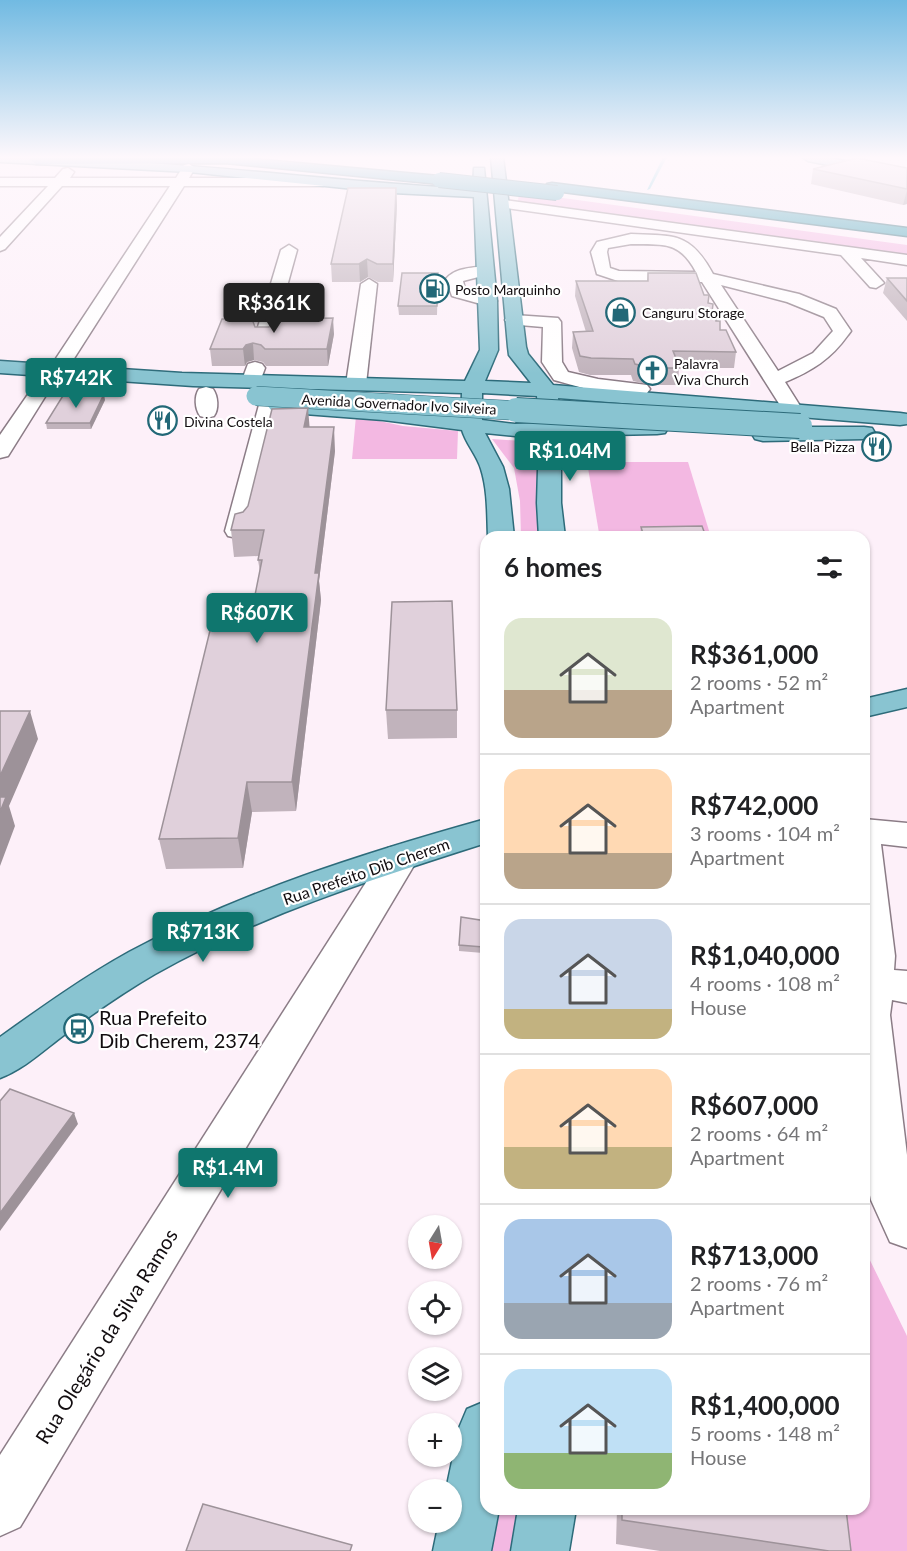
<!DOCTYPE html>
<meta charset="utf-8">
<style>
body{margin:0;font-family:Lato,sans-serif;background:#f6f6f6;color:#202124;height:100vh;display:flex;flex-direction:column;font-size:22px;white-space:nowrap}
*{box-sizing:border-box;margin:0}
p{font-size:20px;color:#757577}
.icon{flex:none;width:33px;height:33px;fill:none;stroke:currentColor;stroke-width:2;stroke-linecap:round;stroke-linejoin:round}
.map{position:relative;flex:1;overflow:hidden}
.details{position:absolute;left:480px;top:531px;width:390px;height:984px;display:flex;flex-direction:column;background:#fff;border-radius:18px;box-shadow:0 2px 4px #0004}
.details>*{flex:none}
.needle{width:39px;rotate:191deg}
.fabs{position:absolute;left:408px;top:1215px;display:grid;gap:12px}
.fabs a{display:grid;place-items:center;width:54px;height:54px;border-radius:50%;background:#fff;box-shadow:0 2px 4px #0004;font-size:30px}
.price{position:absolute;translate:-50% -51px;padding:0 14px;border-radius:6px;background:#0f766e;color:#fff;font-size:20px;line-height:39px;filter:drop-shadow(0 2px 3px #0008)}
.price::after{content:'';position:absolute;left:50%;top:36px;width:18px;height:14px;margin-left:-9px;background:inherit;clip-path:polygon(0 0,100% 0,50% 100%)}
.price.on{background:#222;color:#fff}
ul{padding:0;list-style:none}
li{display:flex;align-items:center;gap:18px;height:150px;padding:0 24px}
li+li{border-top:2px solid #e0e0e0}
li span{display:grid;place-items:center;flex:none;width:168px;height:120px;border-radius:18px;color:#555}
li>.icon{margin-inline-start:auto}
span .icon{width:72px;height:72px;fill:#fffc;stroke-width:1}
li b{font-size:26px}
h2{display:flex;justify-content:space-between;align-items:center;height:72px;padding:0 24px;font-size:26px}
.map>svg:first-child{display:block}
.green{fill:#f3b8e2}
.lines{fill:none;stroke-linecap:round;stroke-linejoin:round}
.stream{fill:#5fc2d8;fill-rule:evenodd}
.minor-casing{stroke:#8b7c86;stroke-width:3}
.major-casing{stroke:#2d6b7a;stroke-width:3}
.highway-casing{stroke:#2d6b7a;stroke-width:3}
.minor{fill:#fff;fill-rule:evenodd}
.major{fill:#89c4d1;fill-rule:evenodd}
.highway{fill:#3b9db3;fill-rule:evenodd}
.major-bridge-far1-casing{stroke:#2d6b7a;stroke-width:20;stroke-linecap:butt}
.major-bridge-casing{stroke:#2d6b7a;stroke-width:26;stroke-linecap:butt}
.highway-bridge-casing{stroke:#2d6b7a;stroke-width:16;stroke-linecap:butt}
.major-bridge-far1{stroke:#89c4d1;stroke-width:19}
.major-bridge{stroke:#89c4d1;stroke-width:24}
.highway-bridge{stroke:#3b9db3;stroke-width:14}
.wall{fill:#c1b3bc}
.shaded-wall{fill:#9d9299}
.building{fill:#e0d0db;stroke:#9d9299;stroke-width:1.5}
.labels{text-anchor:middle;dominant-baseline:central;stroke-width:4.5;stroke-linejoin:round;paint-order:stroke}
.far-poi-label{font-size:14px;fill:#120d10;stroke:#fff;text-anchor:start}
.far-street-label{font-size:14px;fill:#120d10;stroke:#fff}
.street-label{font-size:16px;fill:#120d10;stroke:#fff}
.near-poi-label{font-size:20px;fill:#120d10;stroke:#fff;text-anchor:start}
.near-street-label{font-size:20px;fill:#120d10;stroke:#fff}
</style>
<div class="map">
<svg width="907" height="1551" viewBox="0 0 907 1551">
<rect width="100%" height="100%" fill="#fdf0f9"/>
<g class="green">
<polygon points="519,192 907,245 907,257 533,205 518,201"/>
<polygon points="356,416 403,426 458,431 457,459 352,459"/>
<polygon points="492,439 539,442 541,537 521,537 520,501 514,468"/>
<polygon points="587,462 688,462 710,534 599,533"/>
<polygon points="864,1248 907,1336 907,1551 838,1551 834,1509 864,1509"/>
<polygon points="497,1509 520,1509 513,1551 489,1551"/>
</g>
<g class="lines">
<polygon class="stream" points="663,157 667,157 650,189 647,190"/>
<defs>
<g id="minor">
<polygon points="189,164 195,168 189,178 323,178 330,182 323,186 184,186 66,371 63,375 58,376 8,456 0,458 0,435 42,374 47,372 170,186 62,186 5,249 0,251 0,237 48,186 0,186 0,178 55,178 63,169 68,168 74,172 70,178 176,178 184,165"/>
<polygon points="504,200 907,255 907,265 861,258 884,283 876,288 870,287 841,255 499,207 497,204 499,201"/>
<path d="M631,234C675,236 690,232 713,274L799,294L836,309L851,331L848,335C831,359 812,371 785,382L802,409L799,413L792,415L785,413L702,282L618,281L597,274L591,252L597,242ZM631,244C663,245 679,240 696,272L619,271L610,268L607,252L608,248ZM721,285L787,302L824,317L833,331L813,353L778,371Z"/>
<polygon points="289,245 297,250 273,337 271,341 257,341 255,337 281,250"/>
<path d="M484,266L490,268L492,271L490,274L463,281L465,289L494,297L497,301L494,305L488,306L452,296L446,279C455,268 471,268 484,266Z"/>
<polygon points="369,279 377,284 366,384 363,388 349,388 346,384 361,284"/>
<path d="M514,315L558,318L561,322L562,362L568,372L598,379L647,385L650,389L647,393C621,400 580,387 554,380L542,362L543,327L508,324L505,320L508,316Z"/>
<polygon points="255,362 262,364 265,368 259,384 245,384 242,380 248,364"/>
<path d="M206,387L213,389C218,396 219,409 214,416L207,418L200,416C195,409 194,396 199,389Z"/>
<polygon points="269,399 276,401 279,405 249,531 246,536 237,538 228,536 225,531 259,405 262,401"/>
<polygon points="864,819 907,823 907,847 881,844 895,956 894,970 907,971 907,1003 892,1000 890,1015 907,1155 907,1248 890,1242 871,1200 864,1167"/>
<polygon points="401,845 414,848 419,857 20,1527 0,1536 0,1455 388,848"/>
</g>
<g id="major">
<path d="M0,157C159,157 315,181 473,189L474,168H484L497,301L498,350L485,381L531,383L509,355L508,347L491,157H503L526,347L528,354L553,385L900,413L907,414V424L900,425L558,398L561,423L657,422L665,423L668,428L665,433L657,434L561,436V503L565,537H539L537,503L539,436H515L485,433L503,467L509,489L514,537H488C487,515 488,491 481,469C477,455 466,444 462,430L383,420L278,412L271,410L268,406L271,402L278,400L383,408L461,417L462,393L193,386L0,373V361L182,373L465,381L480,350L474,197L393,193L189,172L0,162ZM482,393L537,396L539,423L515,424L482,420Z"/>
<polygon points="802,157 825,157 907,173 907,181 808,161"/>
<polygon points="763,427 864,427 872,428 875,433 872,438 864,439 763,441 755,439 752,434 755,429"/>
<polygon points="907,689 907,707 864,717 864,699"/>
<path d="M486,819V843C373,879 259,915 155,974C124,992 94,1013 64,1035C44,1050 24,1069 0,1078V1037C42,1007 84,977 129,952C241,892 364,853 486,819Z"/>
<polygon points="486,1401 486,1509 499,1509 491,1551 433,1551 439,1522 452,1522 452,1490 446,1490 459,1428 467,1409"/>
<polygon points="518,1509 576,1509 569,1551 511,1551"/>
</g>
<g id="highway">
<polygon points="32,157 233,157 439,176 446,180 439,184 225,163 36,164 30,160"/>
<polygon points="552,183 907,228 907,236 547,190 545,187 547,184"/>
</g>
</defs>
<use href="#minor" class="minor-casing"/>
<use href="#major" class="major-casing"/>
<use href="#highway" class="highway-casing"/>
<use href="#minor" class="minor"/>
<use href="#major" class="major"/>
<use href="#highway" class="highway"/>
<defs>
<polyline id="major-bridge-far1" points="256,396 543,412"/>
<polyline id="major-bridge" points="516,410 800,426"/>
<polyline id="highway-bridge" points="439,180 557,193"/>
</defs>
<use href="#major-bridge-far1" class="major-bridge-far1-casing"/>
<use href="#major-bridge" class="major-bridge-casing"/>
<use href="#highway-bridge" class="highway-bridge-casing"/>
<use href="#major-bridge-far1" class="major-bridge-far1"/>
<use href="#major-bridge" class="major-bridge"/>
<use href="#highway-bridge" class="highway-bridge"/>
</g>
<g class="wall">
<polygon points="907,168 907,204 903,205 811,184 813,169"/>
<polygon points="396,188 397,205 393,282 378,282 368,277 360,282 332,282 331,264"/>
<polygon points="438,273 437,315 399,315 398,306"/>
<polygon points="648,273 704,295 720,330 736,352 734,368 679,368 678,385 650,385 633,381 631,375 590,375 579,372 572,348 573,332 586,332 575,296 576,281 647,281"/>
<polygon points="887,278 907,278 907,321 883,293"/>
<polygon points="255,327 334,334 328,366 266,366 263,362 254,360 247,362 245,366 212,366 210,349"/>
<polygon points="105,400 91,429 47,429 46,423"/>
<polygon points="310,427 335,451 319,581 321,600 296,811 252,812 243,868 166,869 159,839 253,605 260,572 258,560 259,556 234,557 231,530 243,512"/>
<polygon points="641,527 706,537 640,537"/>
<polygon points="386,710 457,710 457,738 388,739"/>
<polygon points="486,921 483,953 459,951 459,945"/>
<polygon points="617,1509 846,1509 851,1551 660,1551 616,1544"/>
</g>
<g class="shaded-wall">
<polygon points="396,188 397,205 393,282 393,264"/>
<polygon points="907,189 907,204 903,205 907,190"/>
<polygon points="367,259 368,277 360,282 359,264"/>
<polygon points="333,318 334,334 328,366 327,349"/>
<polygon points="253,343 254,360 247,362 245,366 243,349 246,345"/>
<polygon points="104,394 105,400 91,429 90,423"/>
<polygon points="308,408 310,432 304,427"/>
<polygon points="334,427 335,451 319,581 321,600 296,811 292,782 315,573"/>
<polygon points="30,711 38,739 9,806 15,826 0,866 0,776"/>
<polygon points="247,782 252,812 243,868 238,838"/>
<polygon points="74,1113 78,1124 0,1231 0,1213"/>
</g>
<g class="building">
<polygon points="857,158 907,168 907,189 813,169"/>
<polygon points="348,188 396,188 393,264 377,264 367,259 359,264 331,264"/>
<polygon points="402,273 438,273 437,306 398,306"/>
<polygon points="648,273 696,273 704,295 709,295 708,303 713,304 712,312 716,312 716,321 720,321 720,330 726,330 736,352 673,351 680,368 652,368 635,364 633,359 591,358 580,356 573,332 593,331 576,281 648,281"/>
<polygon points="887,278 907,278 907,301"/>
<polygon points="333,318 327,349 265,349 261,345 253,343 246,345 243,349 210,349 222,319 252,319 255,327 269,327 274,319"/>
<polygon points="64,394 104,394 90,423 46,423"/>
<polygon points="308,408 304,427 334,427 315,573 319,573 292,782 247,782 238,838 159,839 216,606 253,605 262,560 258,560 264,530 231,530 235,514 243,512 248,506 272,409"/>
<polygon points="702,526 706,537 644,537 641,527"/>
<polygon points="452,601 457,710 386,710 392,602"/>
<polygon points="0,711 30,711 0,776"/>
<polygon points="0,797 6,797 0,812"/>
<polygon points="461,917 486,921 486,935 483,947 459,945"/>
<polygon points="10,1089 74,1113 0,1213 0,1101"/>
<polygon points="203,1504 352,1545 350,1551 186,1551"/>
<polygon points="622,1509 846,1509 851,1551 829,1551 622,1520"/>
</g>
<linearGradient id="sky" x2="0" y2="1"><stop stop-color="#71bae2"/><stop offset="0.42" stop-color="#fef8fc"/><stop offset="1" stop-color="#fef8fc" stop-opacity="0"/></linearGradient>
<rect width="907" height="374" fill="url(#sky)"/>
<defs>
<symbol id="fuel-ring" viewBox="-11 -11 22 22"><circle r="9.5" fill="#fff" stroke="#226877" stroke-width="1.5"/><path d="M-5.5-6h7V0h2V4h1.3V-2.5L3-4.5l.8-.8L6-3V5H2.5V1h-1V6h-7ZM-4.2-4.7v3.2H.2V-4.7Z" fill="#226877"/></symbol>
<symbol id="shop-ring" viewBox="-11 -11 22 22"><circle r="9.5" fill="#fff" stroke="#226877" stroke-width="1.5"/><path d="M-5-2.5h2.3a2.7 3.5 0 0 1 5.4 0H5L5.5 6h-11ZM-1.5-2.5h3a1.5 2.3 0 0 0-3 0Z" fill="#226877"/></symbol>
<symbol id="church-ring" viewBox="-11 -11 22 22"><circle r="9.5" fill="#fff" stroke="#226877" stroke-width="1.5"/><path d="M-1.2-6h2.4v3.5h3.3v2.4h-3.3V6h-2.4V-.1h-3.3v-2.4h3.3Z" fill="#226877"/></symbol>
<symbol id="restaurant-ring" viewBox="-11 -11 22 22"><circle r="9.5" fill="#fff" stroke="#226877" stroke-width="1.5"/><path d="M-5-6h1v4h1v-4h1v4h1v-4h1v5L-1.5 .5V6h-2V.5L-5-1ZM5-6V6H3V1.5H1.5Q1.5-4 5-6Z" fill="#226877"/></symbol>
<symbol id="bus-ring" viewBox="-11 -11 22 22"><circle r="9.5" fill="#fff" stroke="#226877" stroke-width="1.5"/><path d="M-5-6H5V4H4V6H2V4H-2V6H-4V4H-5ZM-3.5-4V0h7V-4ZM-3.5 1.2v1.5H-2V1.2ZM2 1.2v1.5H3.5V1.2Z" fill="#226877"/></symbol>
</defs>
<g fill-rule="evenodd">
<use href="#fuel-ring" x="418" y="272" width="33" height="33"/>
<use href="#shop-ring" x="604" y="296" width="33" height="33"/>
<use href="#church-ring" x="636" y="354" width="33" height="33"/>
<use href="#restaurant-ring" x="146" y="404" width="33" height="33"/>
<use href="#restaurant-ring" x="860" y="430" width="33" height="33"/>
<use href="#bus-ring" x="62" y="1012" width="33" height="33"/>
</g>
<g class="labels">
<g class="far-poi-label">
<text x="455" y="289">Posto Marquinho</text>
<text x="642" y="312">Canguru Storage</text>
<text x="674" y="363">Palavra<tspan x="674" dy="16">Viva Church</tspan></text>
<text x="184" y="421">Divina Costela</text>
<text x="855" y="446" text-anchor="end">Bella Pizza</text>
</g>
<g class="far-street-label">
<text transform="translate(399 404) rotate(3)">Avenida Governador Ivo Silveira</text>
</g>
<g class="street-label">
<text transform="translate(366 871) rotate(-19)">Rua Prefeito Dib Cherem</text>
</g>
<g class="near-poi-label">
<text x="99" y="1017">Rua Prefeito<tspan x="99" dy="23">Dib Cherem, 2374</tspan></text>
</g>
<g class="near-street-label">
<text transform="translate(106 1336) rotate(-58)">Rua Olegário da Silva Ramos</text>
</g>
</g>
</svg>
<div class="fabs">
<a><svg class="needle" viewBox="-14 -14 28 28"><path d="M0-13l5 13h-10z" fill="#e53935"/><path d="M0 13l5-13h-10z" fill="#757577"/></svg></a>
<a><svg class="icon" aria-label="locate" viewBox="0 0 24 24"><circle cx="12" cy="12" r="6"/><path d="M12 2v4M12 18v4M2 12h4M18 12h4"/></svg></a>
<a><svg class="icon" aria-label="layers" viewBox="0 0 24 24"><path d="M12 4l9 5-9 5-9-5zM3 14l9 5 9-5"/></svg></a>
<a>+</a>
<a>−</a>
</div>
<b class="price on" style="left:274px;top:334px">R$361K</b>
<b class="price" style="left:76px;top:409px">R$742K</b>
<b class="price" style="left:570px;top:482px">R$1.04M</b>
<b class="price" style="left:257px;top:644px">R$607K</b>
<b class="price" style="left:203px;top:963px">R$713K</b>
<b class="price" style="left:228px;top:1199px">R$1.4M</b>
<section class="details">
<h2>6 homes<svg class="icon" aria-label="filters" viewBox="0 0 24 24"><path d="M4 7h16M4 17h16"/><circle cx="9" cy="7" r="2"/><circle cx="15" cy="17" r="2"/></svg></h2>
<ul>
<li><span style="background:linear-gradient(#dfe7d0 60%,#b9a48a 0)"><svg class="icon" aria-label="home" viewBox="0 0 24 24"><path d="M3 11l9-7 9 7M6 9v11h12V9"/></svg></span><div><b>R$361,000</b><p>2 rooms · 52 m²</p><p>Apartment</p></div></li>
<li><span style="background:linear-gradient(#ffd9b3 70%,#b9a48a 0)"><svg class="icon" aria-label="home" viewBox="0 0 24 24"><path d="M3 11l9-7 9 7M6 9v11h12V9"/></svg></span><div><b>R$742,000</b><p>3 rooms · 104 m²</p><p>Apartment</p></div></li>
<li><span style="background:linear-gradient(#c9d6e8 75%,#c2b280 0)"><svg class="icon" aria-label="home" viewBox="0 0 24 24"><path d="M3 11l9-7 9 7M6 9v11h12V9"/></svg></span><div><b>R$1,040,000</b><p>4 rooms · 108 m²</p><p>House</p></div></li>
<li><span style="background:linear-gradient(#ffd9b3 65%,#c2b280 0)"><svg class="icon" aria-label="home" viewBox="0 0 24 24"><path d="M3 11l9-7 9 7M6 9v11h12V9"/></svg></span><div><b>R$607,000</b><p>2 rooms · 64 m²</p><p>Apartment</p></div></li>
<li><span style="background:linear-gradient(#a9c7e8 70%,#9aa5b1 0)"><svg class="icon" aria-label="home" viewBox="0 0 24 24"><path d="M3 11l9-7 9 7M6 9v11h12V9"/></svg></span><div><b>R$713,000</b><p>2 rooms · 76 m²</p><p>Apartment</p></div></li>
<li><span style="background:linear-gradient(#bfe0f5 70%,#8fb573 0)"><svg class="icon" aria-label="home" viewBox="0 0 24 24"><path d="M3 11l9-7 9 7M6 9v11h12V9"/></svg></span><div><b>R$1,400,000</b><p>5 rooms · 148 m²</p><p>House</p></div></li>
</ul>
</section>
</div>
